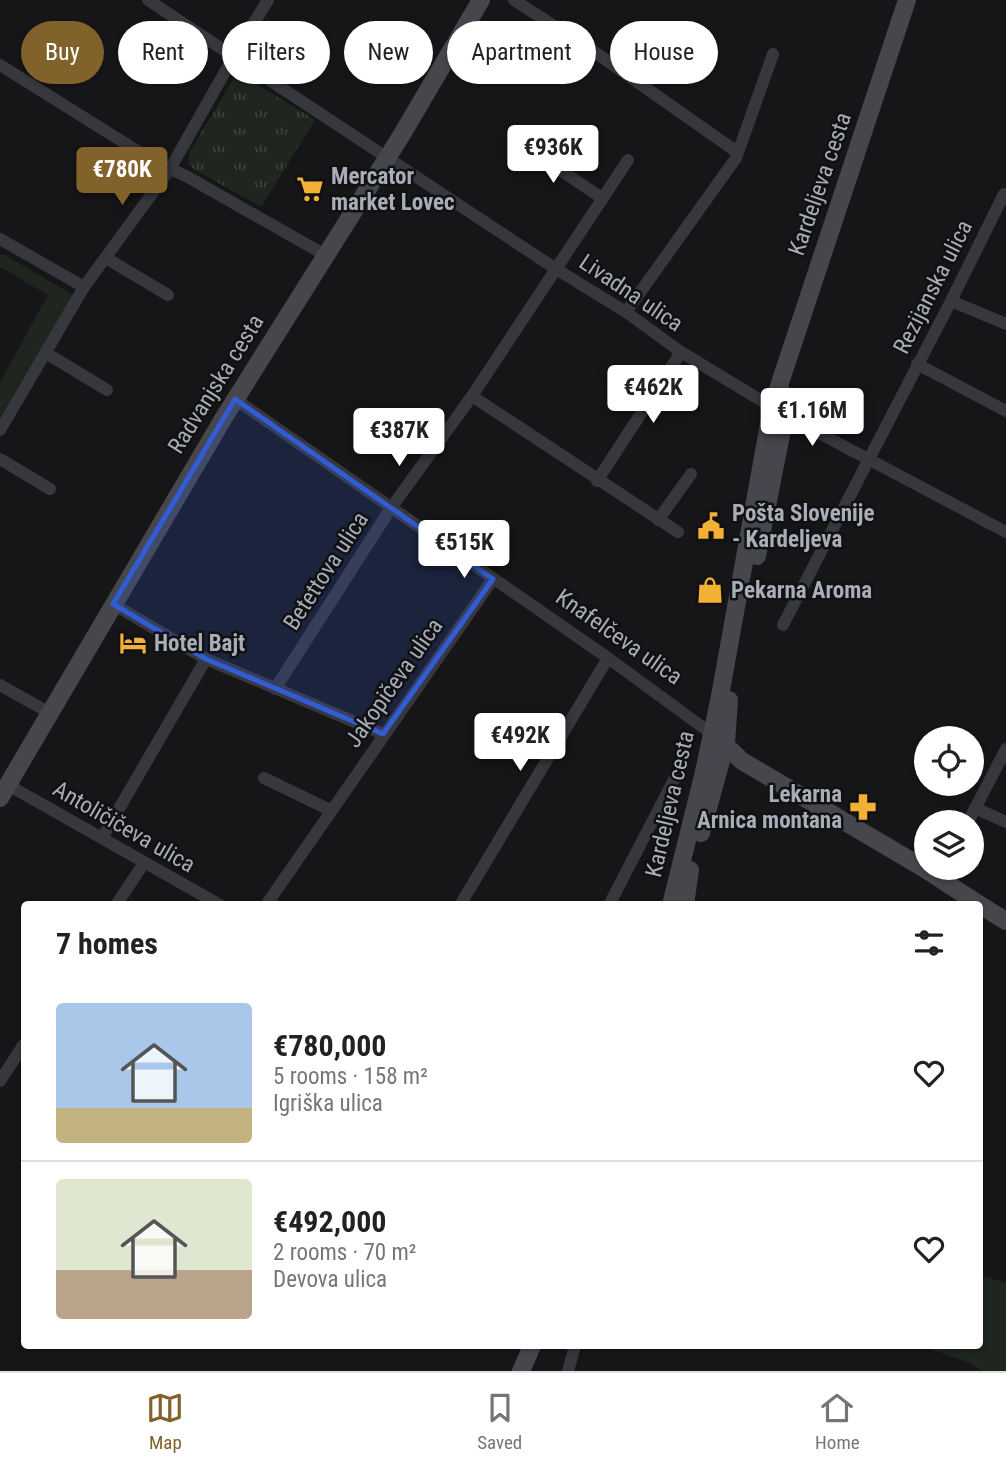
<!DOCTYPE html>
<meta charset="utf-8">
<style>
body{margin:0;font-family:"Roboto Condensed",sans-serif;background:#f2f2f2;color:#222;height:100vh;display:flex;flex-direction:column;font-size:26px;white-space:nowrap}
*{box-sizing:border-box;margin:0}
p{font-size:23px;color:#767676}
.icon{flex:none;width:38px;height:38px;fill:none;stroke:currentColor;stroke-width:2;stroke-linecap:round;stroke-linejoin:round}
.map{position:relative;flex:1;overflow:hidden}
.panel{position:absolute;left:21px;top:901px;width:962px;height:448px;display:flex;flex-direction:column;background:#fff;border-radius:7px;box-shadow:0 2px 5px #0004}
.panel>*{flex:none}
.guide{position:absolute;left:21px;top:21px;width:964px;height:63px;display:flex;gap:14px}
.buttons{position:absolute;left:914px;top:726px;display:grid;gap:14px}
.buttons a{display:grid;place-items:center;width:70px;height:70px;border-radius:50%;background:#fff;box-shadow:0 2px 5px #0004;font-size:35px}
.price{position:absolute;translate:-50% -60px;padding:0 16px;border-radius:7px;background:#fff;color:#222;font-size:23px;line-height:46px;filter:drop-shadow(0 2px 4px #0008)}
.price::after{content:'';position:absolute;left:50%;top:42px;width:21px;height:16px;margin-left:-10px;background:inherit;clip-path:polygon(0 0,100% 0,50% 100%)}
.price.current{background:#80622a;color:#fff}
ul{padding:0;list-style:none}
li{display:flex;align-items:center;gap:21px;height:175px;padding:0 35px}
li+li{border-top:2px solid #e0e0e0}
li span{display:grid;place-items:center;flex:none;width:196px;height:140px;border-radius:7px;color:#555}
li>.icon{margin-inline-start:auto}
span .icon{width:84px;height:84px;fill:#fffc;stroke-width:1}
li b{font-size:30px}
h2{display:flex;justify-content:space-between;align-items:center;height:84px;padding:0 35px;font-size:30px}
.chip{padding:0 24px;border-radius:32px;background:#fff;box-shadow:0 2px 5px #0004;font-size:24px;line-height:63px}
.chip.current{background:#80622a;color:#fff}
.tab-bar{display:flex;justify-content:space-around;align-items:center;height:98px;border-top:2px solid #e0e0e0;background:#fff;font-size:19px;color:#767676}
.tab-bar a{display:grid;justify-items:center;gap:4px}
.tab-bar .current{color:#80622a}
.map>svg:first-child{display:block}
.grass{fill:#1e261f}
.park{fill:url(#park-tufts)}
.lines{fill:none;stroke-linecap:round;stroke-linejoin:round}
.street{stroke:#37383d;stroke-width:12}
.secondary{stroke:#45474d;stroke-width:18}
.marked{fill:#325cd3;fill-opacity:0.2;stroke:#325cd3;stroke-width:5;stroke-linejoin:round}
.labels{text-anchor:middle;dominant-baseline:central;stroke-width:5;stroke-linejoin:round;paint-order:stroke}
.poi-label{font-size:23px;font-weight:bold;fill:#a8adb8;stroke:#111113;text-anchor:start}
.street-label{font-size:23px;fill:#a8adb8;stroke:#111113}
</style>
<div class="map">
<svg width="1006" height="1371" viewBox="0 0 1006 1371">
<defs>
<pattern id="park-tufts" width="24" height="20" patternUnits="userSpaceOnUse" patternTransform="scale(1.75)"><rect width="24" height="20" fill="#1e261f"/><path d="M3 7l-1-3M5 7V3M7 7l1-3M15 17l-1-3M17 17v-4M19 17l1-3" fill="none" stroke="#3c433d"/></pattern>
</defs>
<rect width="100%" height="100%" fill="#161618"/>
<g class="grass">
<polygon points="0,255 5,255 73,295 0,417 0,382 48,295 0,267"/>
<polygon points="980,1275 1006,1283 1006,1371 982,1371 970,1363 921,1346 980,1346"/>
</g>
<polygon class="park" points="240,74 315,120 261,207 194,169 188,164 189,153 236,75"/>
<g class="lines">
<g class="street">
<polyline points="148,0 556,269 626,312 681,352 785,415 1006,532"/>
<polyline points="514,0 596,53 737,152"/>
<polyline points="0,65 155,162 186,176 325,255"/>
<polyline points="523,145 602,198"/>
<polyline points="0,239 84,287"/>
<polyline points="106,258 168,295"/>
<polyline points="951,301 1006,324"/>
<polyline points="626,312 736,158 773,54"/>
<polyline points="46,353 107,390"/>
<polyline points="917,364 1006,411"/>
<polyline points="472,396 678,532"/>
<polyline points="235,399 608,658 712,734"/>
<polyline points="0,430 84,287 170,169 239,47 268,0"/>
<polyline points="0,459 50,489"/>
<polyline points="597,481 681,352"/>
<polyline points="658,520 691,474"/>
<polyline points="113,604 206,659 383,734"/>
<polyline points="783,625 951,301 1004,194 1006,195"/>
<polyline points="0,685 50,713"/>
<polyline points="275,689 391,508 472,396 628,160"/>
<polyline points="264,778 330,810"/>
<polyline points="8,785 220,905"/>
<polyline points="975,808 1006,822"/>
<polyline points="968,822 1006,749"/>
<polyline points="102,838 206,659"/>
<polyline points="116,905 144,863"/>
<polyline points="266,905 493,579"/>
<polyline points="460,905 608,658"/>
<polyline points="609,905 679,770"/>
<polyline points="0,1081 24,1044"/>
<polyline points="568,1371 575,1346"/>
</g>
<g class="secondary">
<polyline points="757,556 785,415 780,388"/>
<polyline points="718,738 742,761 925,869 980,905"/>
<polyline points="0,798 223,419 401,136 481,0"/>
<polyline points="701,833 726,743 729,700"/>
<polyline points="671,905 704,772 720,696 772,407 907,0"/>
<polyline points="685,905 690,870"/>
<polyline points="980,905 1006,921"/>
<polyline points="521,1371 532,1346"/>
</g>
</g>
<path class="marked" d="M235,399L493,579L383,734L206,659L113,604Z"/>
<defs>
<symbol id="supermarket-bare" viewBox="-9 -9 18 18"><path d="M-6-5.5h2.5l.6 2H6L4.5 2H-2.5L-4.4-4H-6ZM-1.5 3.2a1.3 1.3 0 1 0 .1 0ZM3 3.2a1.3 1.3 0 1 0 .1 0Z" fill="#f2b134" stroke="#111113" stroke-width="2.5" paint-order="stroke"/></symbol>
<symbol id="civic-bare" viewBox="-9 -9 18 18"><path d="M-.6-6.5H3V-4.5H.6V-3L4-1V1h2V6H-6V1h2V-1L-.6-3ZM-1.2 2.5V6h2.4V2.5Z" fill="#f2b134" stroke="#111113" stroke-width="2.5" paint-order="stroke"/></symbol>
<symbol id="shop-bare" viewBox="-9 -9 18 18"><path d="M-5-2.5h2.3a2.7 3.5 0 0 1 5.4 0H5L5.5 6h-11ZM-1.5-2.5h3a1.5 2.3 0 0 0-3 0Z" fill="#f2b134" stroke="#111113" stroke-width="2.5" paint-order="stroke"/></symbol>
<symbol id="hotel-bare" viewBox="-9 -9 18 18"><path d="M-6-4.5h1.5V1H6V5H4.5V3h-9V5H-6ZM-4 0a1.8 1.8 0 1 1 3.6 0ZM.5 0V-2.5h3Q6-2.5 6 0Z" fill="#f2b134" stroke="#111113" stroke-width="2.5" paint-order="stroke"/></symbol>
<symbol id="pharmacy-bare" viewBox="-9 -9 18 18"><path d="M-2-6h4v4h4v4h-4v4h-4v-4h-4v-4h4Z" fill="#f2b134" stroke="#111113" stroke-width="2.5" paint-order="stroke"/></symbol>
</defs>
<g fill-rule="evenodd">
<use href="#supermarket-bare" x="291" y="170" width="38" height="38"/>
<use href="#civic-bare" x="692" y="507" width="38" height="38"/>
<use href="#shop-bare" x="691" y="571" width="38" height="38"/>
<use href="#hotel-bare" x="114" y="624" width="38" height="38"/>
<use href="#pharmacy-bare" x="844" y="788" width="38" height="38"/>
</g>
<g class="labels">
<g class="poi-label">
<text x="331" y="176">Mercator<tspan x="331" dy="26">market Lovec</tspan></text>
<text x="732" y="513">Pošta Slovenije<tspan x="732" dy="26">- Kardeljeva</tspan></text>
<text x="731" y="590">Pekarna Aroma</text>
<text x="154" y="643">Hotel Bajt</text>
<text x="842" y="794" text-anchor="end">Lekarna<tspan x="842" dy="26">Arnica montana</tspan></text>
</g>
<g class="street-label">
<text transform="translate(820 184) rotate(-71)">Kardeljeva cesta</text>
<text transform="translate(933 287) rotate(-63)">Rezijanska ulica</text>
<text transform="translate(631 293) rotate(34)">Livadna ulica</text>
<text transform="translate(216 384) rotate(-58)">Radvanjska cesta</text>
<text transform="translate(326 571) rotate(-57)">Betettova ulica</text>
<text transform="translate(619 637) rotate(35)">Knafelčeva ulica</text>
<text transform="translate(394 683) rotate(-55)">Jakopičeva ulica</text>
<text transform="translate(670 804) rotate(-77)">Kardeljeva cesta</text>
<text transform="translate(124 827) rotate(30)">Antoličičeva ulica</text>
</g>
</g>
</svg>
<div class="buttons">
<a><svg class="icon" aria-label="locate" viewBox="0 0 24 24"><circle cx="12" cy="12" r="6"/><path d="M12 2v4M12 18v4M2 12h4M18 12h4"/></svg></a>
<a><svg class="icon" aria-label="layers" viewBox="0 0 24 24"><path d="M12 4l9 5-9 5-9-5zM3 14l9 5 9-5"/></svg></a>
</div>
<b class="price" style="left:553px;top:185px">€936K</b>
<b class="price current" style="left:122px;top:207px">€780K</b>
<b class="price" style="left:653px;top:425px">€462K</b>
<b class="price" style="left:812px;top:448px">€1.16M</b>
<b class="price" style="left:399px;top:468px">€387K</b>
<b class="price" style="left:464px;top:580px">€515K</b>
<b class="price" style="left:520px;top:773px">€492K</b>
<div class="guide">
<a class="chip current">Buy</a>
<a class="chip">Rent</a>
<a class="chip">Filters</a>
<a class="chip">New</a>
<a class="chip">Apartment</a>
<a class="chip">House</a>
</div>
<section class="panel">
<h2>7 homes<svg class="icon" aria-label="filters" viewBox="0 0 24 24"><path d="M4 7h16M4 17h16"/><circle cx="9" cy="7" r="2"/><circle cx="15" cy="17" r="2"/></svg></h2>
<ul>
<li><span style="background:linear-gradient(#a9c7e8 75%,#c2b280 0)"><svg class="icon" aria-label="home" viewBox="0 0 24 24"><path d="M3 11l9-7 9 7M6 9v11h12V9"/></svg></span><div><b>€780,000</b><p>5 rooms · 158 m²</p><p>Igriška ulica</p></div><svg class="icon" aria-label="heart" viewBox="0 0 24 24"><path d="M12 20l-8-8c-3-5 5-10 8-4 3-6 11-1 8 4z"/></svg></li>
<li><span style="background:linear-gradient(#dfe7d0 65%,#b9a48a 0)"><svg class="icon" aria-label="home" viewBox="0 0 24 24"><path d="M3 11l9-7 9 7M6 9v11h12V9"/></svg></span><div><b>€492,000</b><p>2 rooms · 70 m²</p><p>Devova ulica</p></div><svg class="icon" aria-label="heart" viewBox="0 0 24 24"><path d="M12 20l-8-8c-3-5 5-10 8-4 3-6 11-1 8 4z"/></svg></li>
</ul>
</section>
</div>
<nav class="tab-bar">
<a class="current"><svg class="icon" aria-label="map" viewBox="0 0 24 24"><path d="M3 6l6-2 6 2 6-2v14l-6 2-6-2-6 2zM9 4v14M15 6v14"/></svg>Map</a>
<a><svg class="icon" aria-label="saved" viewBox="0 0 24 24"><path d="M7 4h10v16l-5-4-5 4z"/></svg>Saved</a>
<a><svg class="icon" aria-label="home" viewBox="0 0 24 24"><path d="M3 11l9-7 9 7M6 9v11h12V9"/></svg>Home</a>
</nav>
